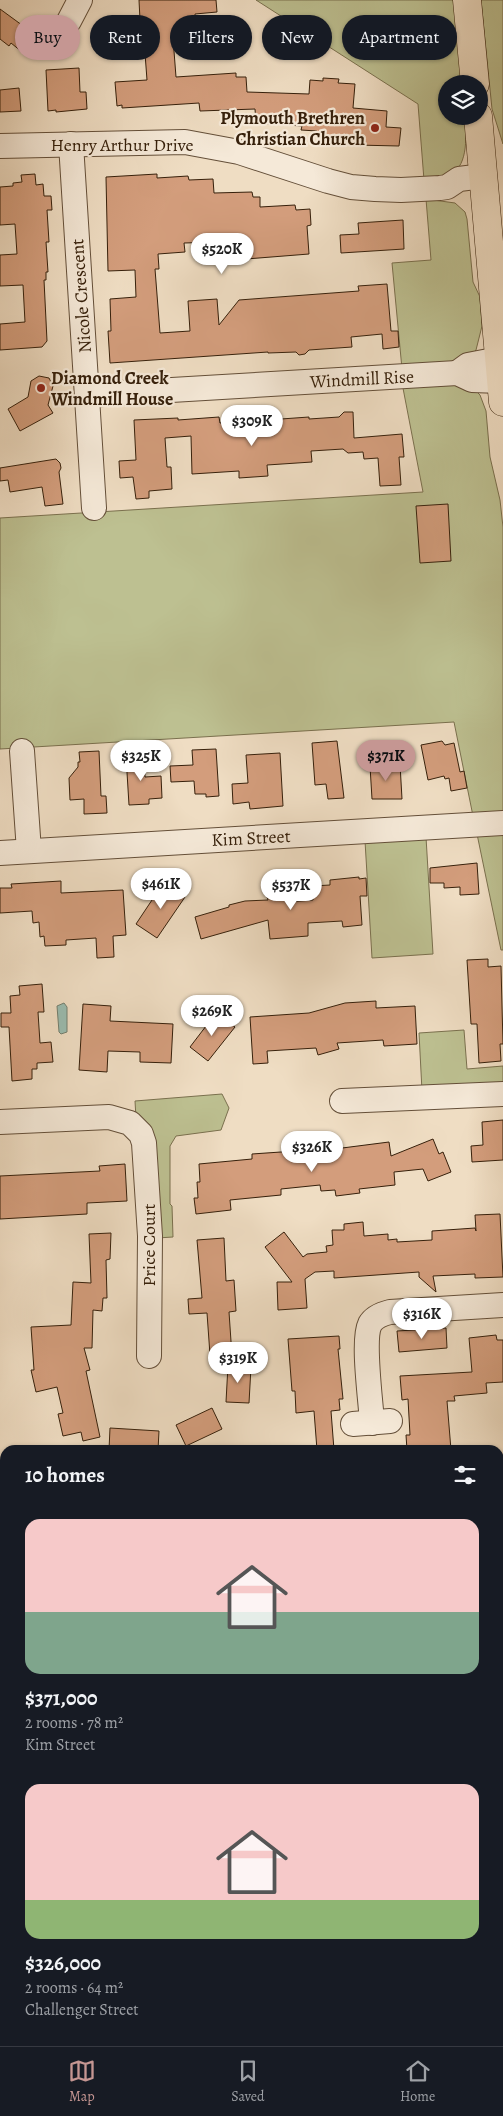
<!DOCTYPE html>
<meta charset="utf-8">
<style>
body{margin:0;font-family:Alegreya,serif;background:#20242c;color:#f1f3f6;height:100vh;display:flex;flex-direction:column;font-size:19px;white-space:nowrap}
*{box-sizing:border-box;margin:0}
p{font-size:16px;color:#9ea1a6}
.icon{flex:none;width:28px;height:28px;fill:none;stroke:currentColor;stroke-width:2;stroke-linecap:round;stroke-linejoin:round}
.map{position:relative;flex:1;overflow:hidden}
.panel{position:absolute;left:0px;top:1445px;width:504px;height:601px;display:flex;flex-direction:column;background:#171b24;border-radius:15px 15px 0 0;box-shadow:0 1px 4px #0004}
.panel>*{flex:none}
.top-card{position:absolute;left:15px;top:15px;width:474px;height:45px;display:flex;gap:10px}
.fabs{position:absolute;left:438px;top:75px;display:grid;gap:10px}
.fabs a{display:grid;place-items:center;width:50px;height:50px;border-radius:50%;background:#171b24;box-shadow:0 1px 4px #0004;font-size:25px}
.price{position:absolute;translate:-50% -42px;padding:0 11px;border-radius:18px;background:#fff;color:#222;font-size:16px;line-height:32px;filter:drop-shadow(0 1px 2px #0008)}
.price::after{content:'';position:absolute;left:50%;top:30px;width:15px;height:11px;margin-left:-8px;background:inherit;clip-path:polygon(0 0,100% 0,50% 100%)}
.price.selected{background:#c59692;color:#111}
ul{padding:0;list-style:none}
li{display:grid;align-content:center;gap:10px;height:265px;padding:0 25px}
li span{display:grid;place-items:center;height:155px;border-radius:15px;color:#555}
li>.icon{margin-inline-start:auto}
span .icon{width:90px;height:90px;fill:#fffc;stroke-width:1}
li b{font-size:21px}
h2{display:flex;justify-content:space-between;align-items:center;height:60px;padding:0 25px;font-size:21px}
.pill{padding:0 18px;border-radius:22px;background:#171b24;box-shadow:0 1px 4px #0004;font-size:18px;line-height:45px}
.pill.selected{background:#c59692;color:#111}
.tab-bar{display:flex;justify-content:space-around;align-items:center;height:70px;border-top:1px solid #363941;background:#171b24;font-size:14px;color:#9ea1a6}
.tab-bar a{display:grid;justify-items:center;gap:2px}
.tab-bar .selected{color:#c59692}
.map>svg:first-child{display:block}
.green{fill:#bdc091;stroke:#7a704e}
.water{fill:#9abcb0;stroke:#727e6e}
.building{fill:#d39d7c;stroke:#36200b}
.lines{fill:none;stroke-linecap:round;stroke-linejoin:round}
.minor-casing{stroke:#644f39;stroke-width:26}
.major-casing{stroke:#36200b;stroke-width:29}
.minor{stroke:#f5e9d8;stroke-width:24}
.major{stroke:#efddc3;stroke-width:28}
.poi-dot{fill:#8f2418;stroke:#f5e9d8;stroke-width:2}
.labels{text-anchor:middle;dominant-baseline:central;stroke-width:4.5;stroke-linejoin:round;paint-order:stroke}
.poi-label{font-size:18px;font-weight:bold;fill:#36200b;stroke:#f5e9d8;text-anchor:end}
.street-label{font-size:18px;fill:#36200b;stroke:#f5e9d8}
</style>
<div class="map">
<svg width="503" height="2046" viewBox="0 0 503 2046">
<rect width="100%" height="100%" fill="#efddc3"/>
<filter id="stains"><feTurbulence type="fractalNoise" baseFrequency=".004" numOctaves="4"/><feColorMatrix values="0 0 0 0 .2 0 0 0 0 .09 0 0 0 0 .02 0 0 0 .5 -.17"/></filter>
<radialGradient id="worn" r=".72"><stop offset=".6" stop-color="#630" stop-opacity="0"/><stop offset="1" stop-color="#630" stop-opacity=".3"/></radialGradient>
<g class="green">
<path d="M256,0H456L463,84H446V116H465C466,133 469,165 451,174C444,178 432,178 424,180L418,104Z"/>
<polygon points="481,0 503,0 503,144 492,109"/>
<polygon points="426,199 455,203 465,212 467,219 473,282 480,297 482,326 476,350 467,360 402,369 392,263 431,260"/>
<polygon points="402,383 464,385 475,390 480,395 486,411 490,457 500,500 503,527 503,815 473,816 454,722 0,749 0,518 423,492"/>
<polygon points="503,833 503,950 501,950 477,834"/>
<polygon points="426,837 433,954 372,958 365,841"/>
<polygon points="464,1030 467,1069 503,1066 503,1087 422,1091 419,1033"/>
<polygon points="222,1094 229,1108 221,1130 176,1136 170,1146 170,1204 172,1206 173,1237 157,1238 136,1118 135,1101"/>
</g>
<polygon class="water" points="64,1003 67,1007 67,1032 61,1034 59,1032 57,1006"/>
<g class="building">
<polygon points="139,0 216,0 217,12 195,14 196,36 173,38 176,77 236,73 236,77 246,77 247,92 309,94 310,80 323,81 323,78 339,79 338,83 355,84 353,108 387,111 386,127 401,128 399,146 356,145 357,137 317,135 317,131 301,130 302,126 256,123 255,109 200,111 199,103 122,108 122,105 117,106 115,82 147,80 144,40 141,40"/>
<polygon points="0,9 41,39 27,56 11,43 9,46 0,39"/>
<polygon points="79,68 80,92 86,92 87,109 56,112 56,110 48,111 46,70"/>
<polygon points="19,88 21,111 0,112 0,90"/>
<polygon points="35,174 36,185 43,184 44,196 51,196 52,210 47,210 49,242 46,242 48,272 46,272 46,280 44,280 47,341 42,347 0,350 0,324 25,322 23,285 0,286 0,255 17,254 15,224 0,225 0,187 13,186 13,183 22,182 21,175"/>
<polygon points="157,174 157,178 188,176 189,180 213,179 214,193 252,192 253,197 260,197 260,207 295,205 296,210 310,209 311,225 307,226 309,254 221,261 220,242 184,243 185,252 158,254 159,269 155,269 160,333 190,331 188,301 217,299 219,325 239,300 359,291 358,286 387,284 391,331 398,331 399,347 383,349 382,334 351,337 352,347 309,350 305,354 299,355 296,352 268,353 268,352 110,363 108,331 111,331 110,299 136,297 135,270 108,271 106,177"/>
<polygon points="403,220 404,249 341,253 340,235 359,234 358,223"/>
<polygon points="39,376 49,378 53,386 48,405 53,413 20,431 8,409 28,397 31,381"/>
<polygon points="344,412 353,412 354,438 402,434 404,457 399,457 401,485 380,486 378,458 364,459 363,452 348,453 343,449 311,451 312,462 267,465 268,476 239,478 239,471 192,474 191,436 165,438 167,467 171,467 172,489 149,491 149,498 136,499 133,477 120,478 119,461 136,460 134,420 178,418 178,420 219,417 220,423 251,421 251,415 267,414 267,420 309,417 309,419 339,417"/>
<polygon points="56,459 60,463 61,468 59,472 63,504 45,506 42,487 10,492 8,480 0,481 0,468"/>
<polygon points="448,504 451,561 420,563 416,506"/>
<polygon points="337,741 344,798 328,799 326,784 315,785 312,743"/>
<polygon points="442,741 445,745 454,743 460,772 464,771 467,788 451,791 449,778 445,779 444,776 428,780 421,745"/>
<polygon points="216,749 219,796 206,797 206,794 195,794 194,781 171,782 170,766 193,765 192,750"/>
<polygon points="99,751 101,796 106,796 107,813 84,814 84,799 70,800 69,778 78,767 78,762 80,762 79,752"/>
<polygon points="280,753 283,806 250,809 249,802 233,804 232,784 248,783 246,755"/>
<polygon points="144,754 145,777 161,776 162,798 149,799 149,804 129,805 126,756"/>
<polygon points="400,764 402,799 372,799 370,766"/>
<polygon points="477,863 479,894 460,895 460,887 444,888 444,883 430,883 430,868"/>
<polygon points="359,877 359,879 366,878 367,896 360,896 362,925 343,927 342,921 308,923 308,936 270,939 268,920 201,939 195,917 229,907 229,905 245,901 268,900 267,897 286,896 286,902 313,900 313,886 330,885 330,880"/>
<polygon points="61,881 61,893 123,890 126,935 113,936 114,957 97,958 96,938 66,940 66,945 45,946 44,936 40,937 39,922 33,923 32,911 0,913 0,888 12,888 11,884"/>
<polygon points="164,882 185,897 157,938 136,924"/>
<polygon points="488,959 488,967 501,966 503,1044 500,1044 501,1061 479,1063 477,1024 471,1024 467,960"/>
<polygon points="42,984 44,1012 38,1012 40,1043 51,1042 53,1062 37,1063 37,1069 32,1069 32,1079 12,1081 9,1027 1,1027 1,1013 11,1013 10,996 20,995 19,986"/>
<polygon points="376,1001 376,1008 415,1006 417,1044 384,1046 383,1040 337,1043 339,1049 318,1055 316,1048 267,1051 268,1063 253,1064 250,1017 309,1013 345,1003"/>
<polygon points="83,1004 111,1006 110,1021 173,1024 171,1063 140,1062 140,1052 108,1051 107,1072 79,1070"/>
<polygon points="216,1013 235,1027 208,1061 190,1047"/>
<polygon points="503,1120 503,1160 472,1162 471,1146 483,1145 482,1122"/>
<polygon points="433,1139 439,1154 443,1152 451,1172 428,1181 423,1169 394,1172 395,1185 359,1189 360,1193 336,1196 335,1190 321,1191 320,1185 281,1189 281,1195 230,1200 231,1210 196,1214 194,1198 198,1198 197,1182 200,1182 199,1164 252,1159 252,1154 310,1150 311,1152 389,1142 391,1156"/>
<polygon points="125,1164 127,1201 87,1203 87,1214 0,1219 0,1176 100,1171 99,1166"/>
<polygon points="500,1214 503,1277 475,1278 475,1274 433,1276 436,1292 419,1277 419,1272 334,1278 334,1271 315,1272 305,1279 307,1308 278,1310 277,1282 292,1282 265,1247 284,1232 303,1257 307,1254 327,1252 326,1246 333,1245 332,1230 344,1230 344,1224 363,1222 364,1236 388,1234 388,1240 397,1239 397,1242 432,1240 432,1231 475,1228 476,1231 475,1215"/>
<polygon points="111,1233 110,1259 106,1260 107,1298 103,1298 102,1311 93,1310 92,1348 84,1348 90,1370 86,1371 100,1437 83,1441 81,1432 63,1436 58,1414 63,1413 57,1387 36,1392 31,1370 34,1370 31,1327 71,1325 73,1282 91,1283 89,1234"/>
<polygon points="224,1238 226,1281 234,1280 236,1311 229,1312 232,1356 216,1357 216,1354 210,1355 207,1313 189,1314 188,1299 202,1298 197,1240"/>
<polygon points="446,1328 447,1348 399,1352 397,1331"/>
<polygon points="496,1335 497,1340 503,1340 503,1382 486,1383 487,1393 454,1396 455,1401 447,1401 451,1450 407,1450 406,1435 410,1435 408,1399 402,1400 400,1376 472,1372 469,1338"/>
<polygon points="339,1336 340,1349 338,1349 343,1399 339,1399 340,1410 331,1411 334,1450 317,1450 314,1411 296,1413 295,1391 292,1391 288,1339"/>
<polygon points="228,1365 251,1367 249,1403 226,1402"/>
<polygon points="212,1408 222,1429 186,1446 176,1425"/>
<polygon points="110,1428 159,1431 158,1450 109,1450"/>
</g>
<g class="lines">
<defs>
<g id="minor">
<polyline points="69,21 80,0"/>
<polyline points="71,144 94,508"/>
<polyline points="0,146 185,142 239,152 328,181 351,187 375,189 401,190 440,188 447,187 459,179 483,176"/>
<polyline points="457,373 468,365 499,359"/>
<polyline points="87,395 457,373 472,380 501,381"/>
<polyline points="22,751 29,851"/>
<polyline points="0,853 503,823"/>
<polyline points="342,1101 503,1094"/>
<polyline points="0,1122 109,1117 130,1123 141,1134 144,1143 150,1236 149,1356"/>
<path d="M372,1423C371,1402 362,1340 370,1324C374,1317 382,1314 390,1312L503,1305"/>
<polyline points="353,1424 390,1421"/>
<polyline points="499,1604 503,1604"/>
<polyline points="0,1636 5,1636"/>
<polyline points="0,2015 5,2016"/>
<polyline points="499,2029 503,2029"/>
<polyline points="64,2041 64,2046"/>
</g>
<g id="major">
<polyline points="467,0 475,84"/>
<polyline points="478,116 503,402"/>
</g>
</defs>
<use href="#minor" class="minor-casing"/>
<use href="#major" class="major-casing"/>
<use href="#minor" class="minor"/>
<use href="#major" class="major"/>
</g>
<g class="poi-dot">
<circle cx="375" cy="128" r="5"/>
<circle cx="41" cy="388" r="5"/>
</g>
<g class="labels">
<g class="poi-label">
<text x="365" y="118">Plymouth Brethren<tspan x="365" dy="21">Christian Church</tspan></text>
<text x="51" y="378" text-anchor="start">Diamond Creek<tspan x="51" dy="21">Windmill House</tspan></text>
</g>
<g class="street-label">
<text x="122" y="145">Henry Arthur Drive</text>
<text transform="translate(81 296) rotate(-94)">Nicole Crescent</text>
<text transform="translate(362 379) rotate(-3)">Windmill Rise</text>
<text transform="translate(251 838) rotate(-3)">Kim Street</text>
<text transform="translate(149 1245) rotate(-90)">Price Court</text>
</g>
</g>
<rect width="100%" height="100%" filter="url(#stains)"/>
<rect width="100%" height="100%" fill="url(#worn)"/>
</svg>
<div class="fabs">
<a><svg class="icon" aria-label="layers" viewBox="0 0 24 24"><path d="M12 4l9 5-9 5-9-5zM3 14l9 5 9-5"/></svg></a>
</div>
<b class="price" style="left:222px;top:275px">$520K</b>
<b class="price" style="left:252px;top:447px">$309K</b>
<b class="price" style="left:141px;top:782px">$325K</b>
<b class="price selected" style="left:386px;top:782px">$371K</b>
<b class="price" style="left:161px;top:910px">$461K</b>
<b class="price" style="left:291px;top:911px">$537K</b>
<b class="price" style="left:212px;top:1037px">$269K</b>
<b class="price" style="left:312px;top:1173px">$326K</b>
<b class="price" style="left:422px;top:1340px">$316K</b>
<b class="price" style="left:238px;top:1384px">$319K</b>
<div class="top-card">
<a class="pill selected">Buy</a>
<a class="pill">Rent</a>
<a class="pill">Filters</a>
<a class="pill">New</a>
<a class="pill">Apartment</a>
</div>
<section class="panel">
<h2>10 homes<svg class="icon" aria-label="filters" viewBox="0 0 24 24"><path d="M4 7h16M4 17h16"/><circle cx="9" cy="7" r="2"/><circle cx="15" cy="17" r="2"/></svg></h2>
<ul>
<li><span style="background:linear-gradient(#f6c9c9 60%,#7fa58c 0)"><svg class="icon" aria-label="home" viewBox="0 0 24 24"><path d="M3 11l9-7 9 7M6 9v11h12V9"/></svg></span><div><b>$371,000</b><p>2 rooms · 78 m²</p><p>Kim Street</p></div></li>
<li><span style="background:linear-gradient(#f6c9c9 75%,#8fb573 0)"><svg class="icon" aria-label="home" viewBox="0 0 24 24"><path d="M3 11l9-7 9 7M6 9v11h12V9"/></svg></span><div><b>$326,000</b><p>2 rooms · 64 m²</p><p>Challenger Street</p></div></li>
</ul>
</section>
</div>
<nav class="tab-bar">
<a class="selected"><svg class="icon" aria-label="map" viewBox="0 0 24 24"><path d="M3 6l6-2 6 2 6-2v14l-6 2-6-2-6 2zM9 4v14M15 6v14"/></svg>Map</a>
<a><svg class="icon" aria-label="saved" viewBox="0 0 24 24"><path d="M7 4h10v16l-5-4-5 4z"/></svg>Saved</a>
<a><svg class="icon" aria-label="home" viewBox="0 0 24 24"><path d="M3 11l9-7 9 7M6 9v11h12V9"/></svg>Home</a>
</nav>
